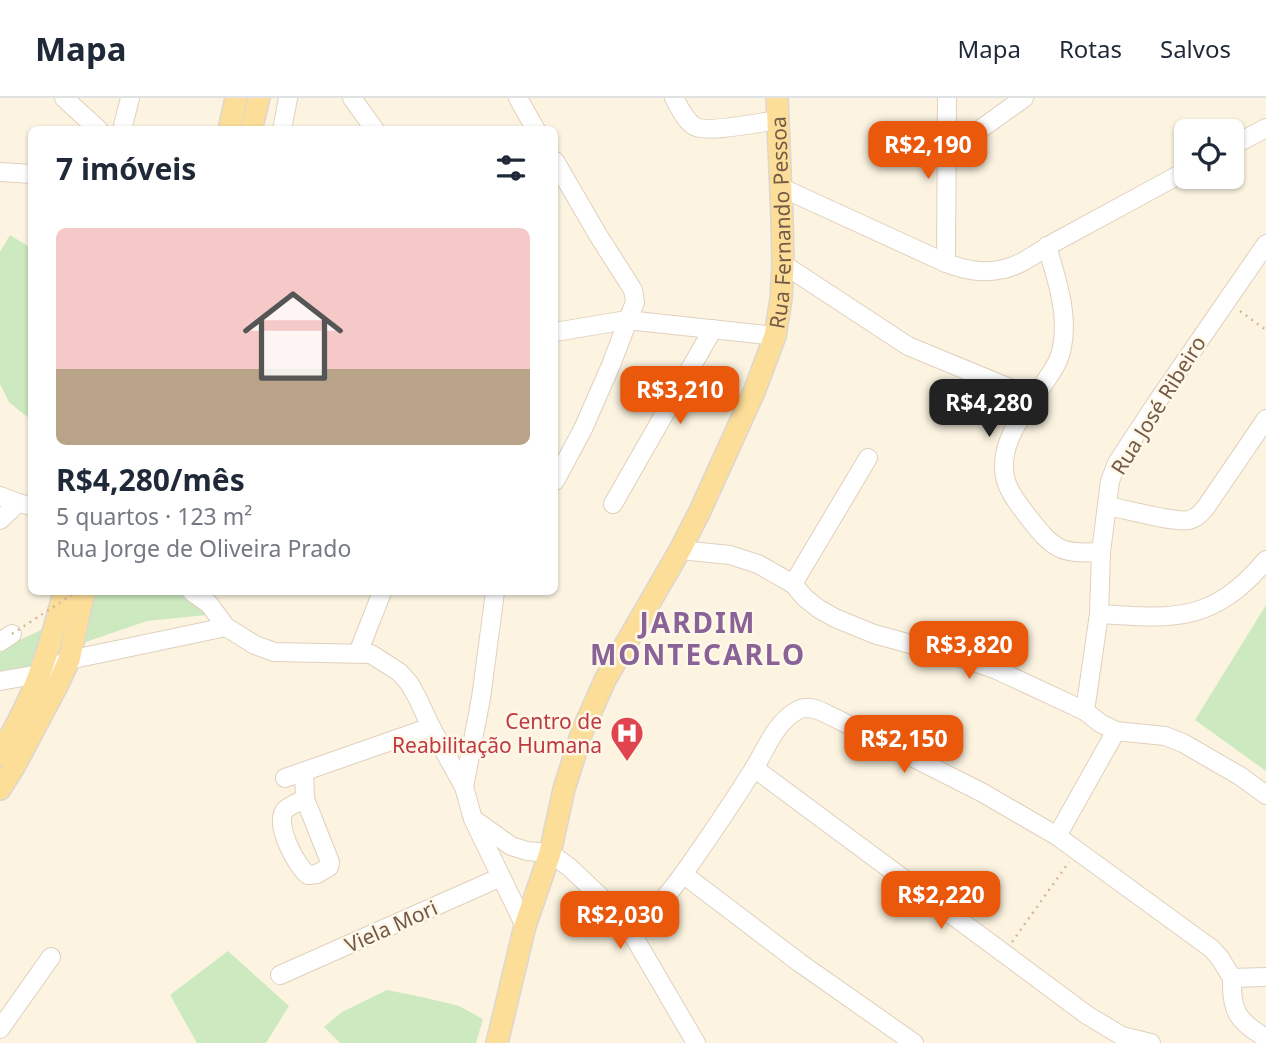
<!DOCTYPE html>
<html lang="pt">
<meta charset="utf-8">
<style>
body{margin:0;font-family:"Noto Sans",sans-serif;background:#f6f6f7;color:#1f2937;height:100vh;display:flex;flex-direction:column;font-size:26px;white-space:nowrap}
*{box-sizing:border-box;margin:0}
p{font-size:23px;color:#747a83}
.icon{flex:none;width:38px;height:38px;fill:none;stroke:currentColor;stroke-width:2;stroke-linecap:round;stroke-linejoin:round}
.map{position:relative;flex:1;overflow:hidden}
.sheet{position:absolute;left:28px;top:28px;width:530px;height:469px;display:flex;flex-direction:column;background:#fff;border-radius:10px;box-shadow:0 2px 5px #0004}
.sheet>*{flex:none}
.buttons{position:absolute;left:1174px;top:21px;display:grid;gap:14px}
.buttons a{display:grid;place-items:center;width:70px;height:70px;border-radius:10px;background:#fff;box-shadow:0 2px 5px #0004;font-size:35px}
.price{position:absolute;translate:-50% -60px;padding:0 16px;border-radius:14px;background:#ea580c;color:#fff;font-size:23px;line-height:46px;filter:drop-shadow(0 2px 4px #0008)}
.price::after{content:'';position:absolute;left:50%;top:42px;width:21px;height:16px;margin-left:-10px;background:inherit;clip-path:polygon(0 0,100% 0,50% 100%)}
.price.on{background:#222;color:#fff}
ul{padding:0;list-style:none}
li{display:grid;align-content:center;gap:14px;height:371px;padding:0 28px}
li span{display:grid;place-items:center;height:217px;border-radius:10px;color:#555}
li>.icon{margin-inline-start:auto}
span .icon{width:126px;height:126px;fill:#fffc;stroke-width:1}
li b{font-size:30px}
h2{display:flex;justify-content:space-between;align-items:center;height:84px;padding:0 28px;font-size:30px}
header{display:flex;align-items:center;gap:42px;box-sizing:border-box;height:98px;padding:0 35px;background:#fff;border-bottom:2px solid #e0e1e3}
header strong{font-size:33px}
nav{display:flex;gap:38px;margin-inline-start:auto;font-size:24px}
.map>svg:first-child{display:block}
.green{fill:#cde9bf}
.lines{fill:none;stroke-linecap:round;stroke-linejoin:round}
.minor-casing{stroke:#e0d0bd;stroke-width:20}
.major-casing{stroke:#ddd7d3;stroke-width:24}
.path{stroke:#d6b79c;stroke-width:2.5;stroke-dasharray:2 5;stroke-linecap:butt}
.minor{stroke:#fff;stroke-width:18}
.major{stroke:#fcde98;stroke-width:21}
.path-bridge{stroke:#d6b79c;stroke-width:2.5;stroke-dasharray:2 5;stroke-linecap:butt}
.labels{text-anchor:middle;dominant-baseline:central;stroke-width:5;stroke-linejoin:round;paint-order:stroke}
.street-label{font-size:21px;fill:#735a48;stroke:#fff7e7}
.health-label{font-size:21px;fill:#be3a42;stroke:#fff7e7;text-anchor:end}
.district-label{font-size:28px;font-weight:bold;letter-spacing:2px;fill:#896397;stroke:#fff7e7}
</style>
<header>
<strong>Mapa</strong>
<nav><a>Mapa</a><a>Rotas</a><a>Salvos</a></nav>
</header>
<div class="map">
<svg width="1266" height="945" viewBox="0 0 1266 945">
<rect width="100%" height="100%" fill="#fcf4e1"/>
<g class="green">
<polygon points="10,137 31,150 31,322 9,304 0,286 0,154"/>
<polygon points="89,494 178,494 207,517 147,523 77,547"/>
<polygon points="1266,507 1266,673 1195,622"/>
<polygon points="47,529 37,569 0,577 0,555 18,543"/>
<polygon points="228,853 289,908 266,945 197,945 170,897"/>
<polygon points="387,892 422,899 459,908 483,921 476,945 340,945 324,929 342,914"/>
</g>
<g class="lines">
<defs>
<g id="minor">
<polyline points="64,0 99,32"/>
<polyline points="352,0 375,32"/>
<polyline points="518,0 536,32"/>
<path d="M674,0C679,9 685,22 694,28C706,36 761,24 778,22"/>
<polyline points="122,32 130,0"/>
<polyline points="282,32 288,0"/>
<polyline points="1232,48 1266,30"/>
<polyline points="947,55 1024,0"/>
<polyline points="555,63 598,137 633,192 635,204 611,267 583,331 555,383"/>
<polyline points="0,74 32,76"/>
<path d="M780,89L946,165C965,172 983,176 1004,171C1024,166 1039,153 1057,143C1100,120 1143,96 1186,73"/>
<path d="M1047,148C1056,180 1069,215 1062,249C1060,263 1051,275 1043,287C1025,313 998,345 1005,379C1008,394 1020,408 1029,420C1054,452 1060,456 1101,454"/>
<polyline points="946,165 947,0"/>
<polyline points="783,166 908,248 1034,300"/>
<polyline points="555,234 627,222 775,238"/>
<polyline points="0,398 18,405 32,408"/>
<polyline points="613,406 713,231"/>
<path d="M1107,408C1125,411 1174,425 1189,422C1197,420 1201,415 1206,409L1266,321"/>
<polyline points="0,422 18,405"/>
<polyline points="680,452 730,457 758,466 793,486 805,500 819,511 835,520 874,536 969,562 997,572 1085,613 1100,625 1116,633 1165,638 1183,645 1240,678 1266,697"/>
<polyline points="793,486 868,360"/>
<polyline points="192,494 209,506 226,529"/>
<path d="M1099,516C1175,521 1213,525 1266,462"/>
<polyline points="0,544 12,536"/>
<polyline points="358,555 382,494"/>
<polyline points="0,583 40,576 69,562 226,529 255,547 274,554 371,556 399,574 409,585 417,599 431,629 464,689 473,721 525,828"/>
<polyline points="1085,613 1099,516 1101,454 1110,383 1117,365 1157,304 1266,146"/>
<polyline points="754,670 1087,917 1122,938 1151,945"/>
<path d="M304,674L305,701L330,764L329,769L317,776L308,777C296,768 274,726 285,712C290,707 299,704 305,701"/>
<polyline points="285,680 431,629"/>
<polyline points="464,689 481,600 495,494"/>
<polyline points="476,723 511,748 527,753 550,755 569,769 606,804 634,839 696,945"/>
<polyline points="1057,738 1116,633"/>
<polyline points="683,776 800,865 914,945"/>
<path d="M634,839C650,817 668,797 684,775C708,741 731,707 753,672C766,652 775,624 798,612C810,606 822,614 833,619L983,695L1057,738L1212,851L1220,860L1232,880"/>
<polyline points="280,877 501,779"/>
<path d="M1266,879L1232,880C1231,913 1237,923 1266,940"/>
<polyline points="0,931 51,859"/>
</g>
<g id="major">
<polyline points="229,32 236,0"/>
<polyline points="251,32 259,0"/>
<path d="M0,657C9,639 20,622 28,603C45,568 54,531 64,494"/>
<polyline points="0,691 14,669 58,586 69,562 84,494"/>
<path id="s1" d="M497,945L525,828L550,755L564,691L582,634L605,582L680,452L700,413L754,294L775,238L781,201L783,166L782,120L777,0"/>
</g>
</defs>
<use href="#minor" class="minor-casing"/>
<use href="#major" class="major-casing"/>
<g class="path">
<polyline points="1240,213 1266,232"/>
<polyline points="1012,844 1069,764"/>
</g>
<use href="#minor" class="minor"/>
<use href="#major" class="major"/>
<polyline class="path-bridge" points="12,536 76,494"/>
</g>
<defs>
<symbol id="hospital-pin" viewBox="-11 -11 22 30"><path d="M0 17L-7.5 6A9.5 9.5 0 1 1 7.5 6Z" fill="#e0444e" stroke="#fff7e7"/><path d="M-5-5h3v3.5h4V-5h3V5h-3V1.5h-4V5h-3Z" fill="#fff"/></symbol>
</defs>
<g fill-rule="evenodd">
<use href="#hospital-pin" x="608" y="616" width="38" height="52"/>
</g>
<g class="labels">
<g class="street-label">
<text stroke="none"><textPath href="#s1" startOffset="878">Rua Fernando Pessoa</textPath></text>
<text transform="translate(1158 307) rotate(-58)">Rua José Ribeiro</text>
<text transform="translate(391 828) rotate(-24)">Viela Mori</text>
</g>
<g class="health-label">
<text x="602" y="623">Centro de<tspan x="602" dy="24">Reabilitação Humana</tspan></text>
</g>
<g class="district-label">
<text x="698" y="524">JARDIM<tspan x="698" dy="32">MONTECARLO</tspan></text>
</g>
</g>
</svg>
<div class="buttons">
<a><svg class="icon" aria-label="locate" viewBox="0 0 24 24"><circle cx="12" cy="12" r="6"/><path d="M12 2v4M12 18v4M2 12h4M18 12h4"/></svg></a>
</div>
<b class="price" style="left:928px;top:83px">R$2,190</b>
<b class="price" style="left:680px;top:328px">R$3,210</b>
<b class="price on" style="left:989px;top:341px">R$4,280</b>
<b class="price" style="left:969px;top:583px">R$3,820</b>
<b class="price" style="left:904px;top:677px">R$2,150</b>
<b class="price" style="left:941px;top:833px">R$2,220</b>
<b class="price" style="left:620px;top:853px">R$2,030</b>
<section class="sheet">
<h2>7 imóveis<svg class="icon" aria-label="filters" viewBox="0 0 24 24"><path d="M4 7h16M4 17h16"/><circle cx="9" cy="7" r="2"/><circle cx="15" cy="17" r="2"/></svg></h2>
<ul>
<li><span style="background:linear-gradient(#f6c9c9 65%,#b9a48a 0)"><svg class="icon" aria-label="home" viewBox="0 0 24 24"><path d="M3 11l9-7 9 7M6 9v11h12V9"/></svg></span><div><b>R$4,280/mês</b><p>5 quartos · 123 m²</p><p>Rua Jorge de Oliveira Prado</p></div></li>
</ul>
</section>
</div>
